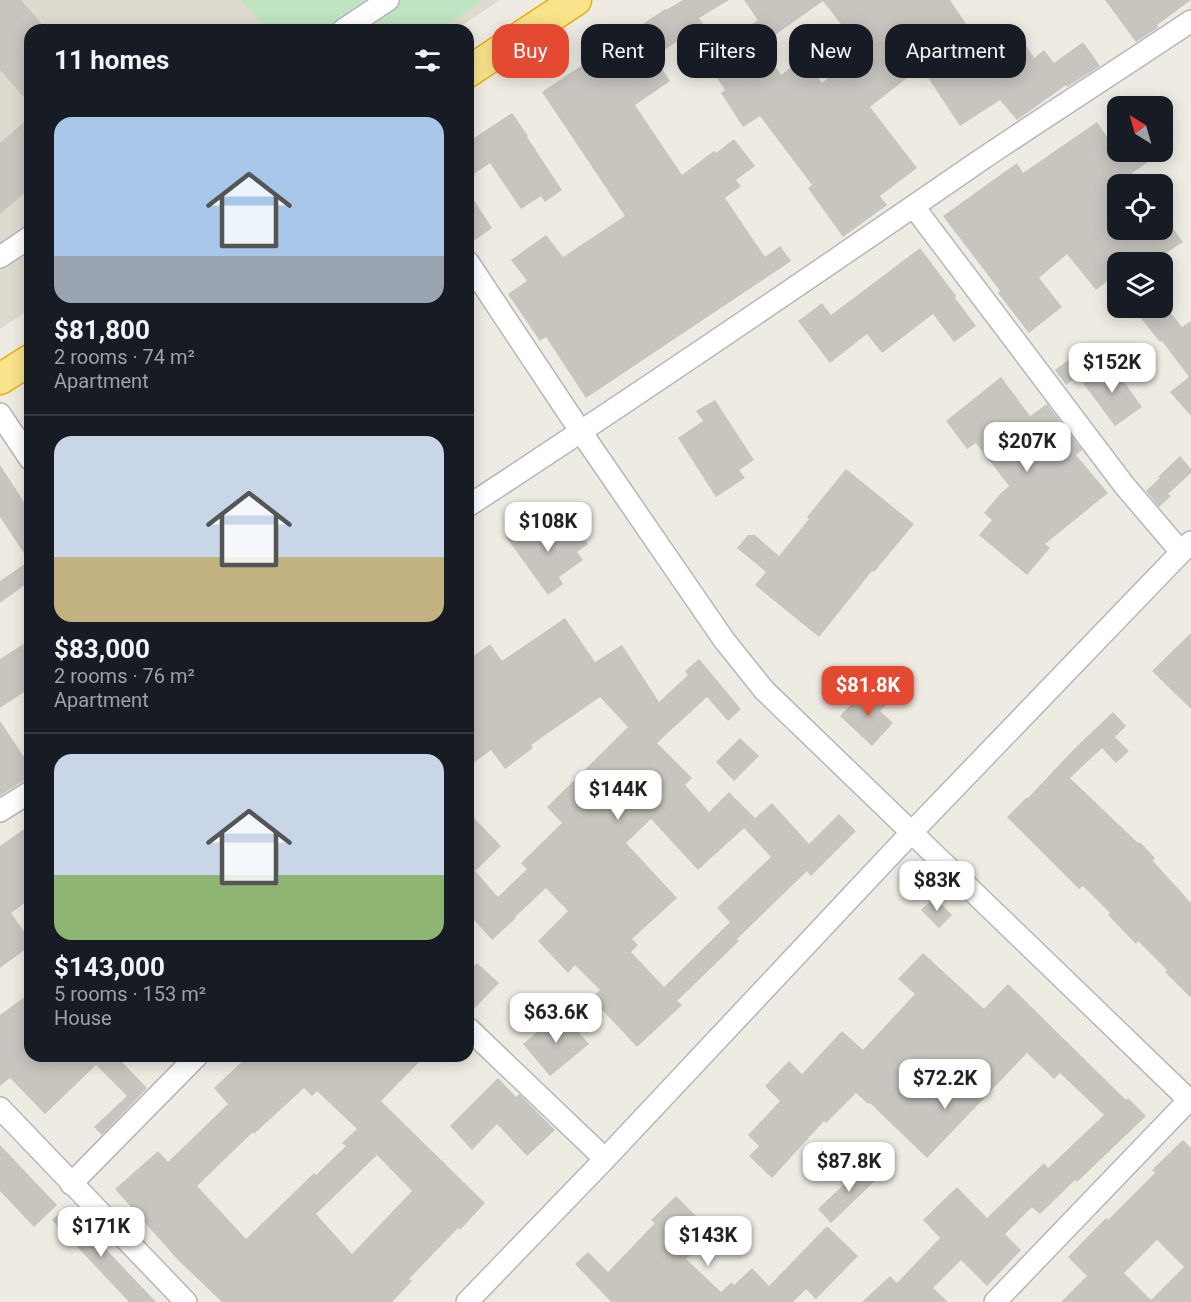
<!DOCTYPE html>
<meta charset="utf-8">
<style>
body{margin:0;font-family:Roboto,sans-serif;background:#242831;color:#f1f3f6;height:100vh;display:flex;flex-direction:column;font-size:22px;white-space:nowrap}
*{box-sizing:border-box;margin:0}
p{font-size:20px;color:#9ea1a6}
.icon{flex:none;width:33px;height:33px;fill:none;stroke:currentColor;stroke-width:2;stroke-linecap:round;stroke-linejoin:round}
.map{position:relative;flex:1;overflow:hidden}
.drawer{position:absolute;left:24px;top:24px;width:450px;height:1038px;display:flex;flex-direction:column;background:#171b24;border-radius:18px;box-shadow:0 3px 15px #0003}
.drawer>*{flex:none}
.guide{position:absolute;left:492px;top:24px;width:570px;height:54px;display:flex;gap:12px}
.needle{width:39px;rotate:323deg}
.fabs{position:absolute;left:1107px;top:96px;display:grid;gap:12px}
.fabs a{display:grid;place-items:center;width:66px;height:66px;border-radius:12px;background:#171b24;box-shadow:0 3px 15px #0003;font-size:30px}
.price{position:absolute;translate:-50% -51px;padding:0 14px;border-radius:12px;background:#fff;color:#222;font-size:20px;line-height:39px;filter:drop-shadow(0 2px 3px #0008)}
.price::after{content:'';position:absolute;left:50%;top:36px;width:18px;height:14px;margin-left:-9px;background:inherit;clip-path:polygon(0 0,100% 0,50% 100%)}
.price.current{background:#e34a31;color:#fff}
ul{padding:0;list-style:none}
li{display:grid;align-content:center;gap:12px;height:318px;padding:0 30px}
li+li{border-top:2px solid #363941}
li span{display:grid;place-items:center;height:186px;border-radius:18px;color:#555}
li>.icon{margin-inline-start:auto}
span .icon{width:108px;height:108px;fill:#fffc;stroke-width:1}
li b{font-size:26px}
h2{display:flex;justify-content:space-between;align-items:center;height:72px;padding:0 30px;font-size:26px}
.chip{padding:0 21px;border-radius:18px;background:#171b24;box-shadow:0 3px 15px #0003;font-size:21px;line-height:54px}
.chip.current{background:#e34a31;color:#fff}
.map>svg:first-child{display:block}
.education{fill:#dddad0}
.green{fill:#bfe4c1}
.building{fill:#c8c5bf;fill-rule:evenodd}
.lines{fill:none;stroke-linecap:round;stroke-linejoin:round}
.minor-casing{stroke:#b4b7bc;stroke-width:24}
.highway-casing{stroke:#e7ae08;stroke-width:33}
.minor{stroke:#fff;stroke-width:21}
.highway{stroke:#f9e48c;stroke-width:30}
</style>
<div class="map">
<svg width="1191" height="1302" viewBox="0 0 1191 1302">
<rect width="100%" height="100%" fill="#edebe2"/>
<polygon class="education" points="0,0 500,0 455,30 30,30 30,309 0,329"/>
<polygon class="green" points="241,0 482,0 439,30 269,30"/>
<g class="building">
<polygon points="0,0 21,0 47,30 30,30 30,104 0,70"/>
<path d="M683,0H729L699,18L719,47L758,20L744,0H950L975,37L976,36L995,62L1024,42L1034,58L1044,50L1054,63L1083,42L1100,66L1067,87L1066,85L1017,120L1000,100L960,126L921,67L870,107L917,168L880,196L887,205L843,237L808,188L812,185L760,116L743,127L721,93L725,90L688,34L654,57L670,81L635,105L682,175L714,151L716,153L734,139L755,166L736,180L741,186L725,198L765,257L780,246L791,261L586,398L546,337L540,341L508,294L527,281L511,260L546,235L563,257L625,216L542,92L665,9L666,10ZM823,1L862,51L822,83L803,58L781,75L761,45Z"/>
<polygon points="1105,0 1191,0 1157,25 1159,27 1136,42"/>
<polygon points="512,113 528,136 527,137 562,190 545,202 541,196 521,209 490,163 468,178 468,142"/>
<polygon points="30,117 30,188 0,214 0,143"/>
<polygon points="1097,122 1117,152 1163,152 1132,173 1140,184 1118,184 1118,230 1174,230 1183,242 1152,262 1118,262 1118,272 1096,290 1067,254 1039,278 1062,307 1029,333 998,293 1000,291 943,216 1017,163 1023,173"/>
<polygon points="468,191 492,228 475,240 468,230"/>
<polygon points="920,248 956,296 955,298 976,326 954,342 933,314 882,353 867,334 830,363 798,321 822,303 831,315"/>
<polygon points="1133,308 1167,308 1182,327 1191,321 1191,416 1170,392 1189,377 1162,341 1160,342"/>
<polygon points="1075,355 1086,370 1066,385 1055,370"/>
<polygon points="1110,362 1142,407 1115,426 1083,383"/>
<polygon points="1001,377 1030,416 1047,404 1082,450 1076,455 1108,493 1045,544 1050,548 1027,575 979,535 992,520 984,513 1001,493 1009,486 976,443 967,449 946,421"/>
<polygon points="715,400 754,460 739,470 745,478 716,497 678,438 703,421 696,411"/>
<polygon points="1180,456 1191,469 1191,473 1168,494 1171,496 1159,507 1146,491 1160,478 1158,477"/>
<polygon points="0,465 30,511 30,581 0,603 0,581 29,561 0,517"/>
<polygon points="846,469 914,524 874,572 872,571 819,637 755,585 766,572 737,548 748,535 755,535 779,556 809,519 807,517"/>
<polygon points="526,523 537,538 556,524 564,534 575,526 588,544 577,552 583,560 559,577 563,584 548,595 506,537"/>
<polygon points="565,618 595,662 622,645 659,702 688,675 685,671 699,659 741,709 728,721 707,697 657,743 692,778 685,785 709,812 729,792 755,818 698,870 651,819 626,843 677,898 632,939 638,945 631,952 664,987 730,922 717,908 771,857 744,828 772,803 809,844 839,814 856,831 811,876 807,871 737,939 739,941 677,1001 682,1005 637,1047 591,998 600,990 575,965 568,973 538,941 568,911 546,888 515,917 516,918 492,940 468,913 468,812 501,846 475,871 498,897 527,869 521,863 562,823 547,807 628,727 600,697 531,745 533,748 505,769 491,750 468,767 468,660 490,644 502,661"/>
<polygon points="1191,633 1191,709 1152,671"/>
<polygon points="30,640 30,688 0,708 0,659"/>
<polygon points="868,687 887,704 880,711 893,723 872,746 840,716"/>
<polygon points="1113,712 1126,726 1115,737 1129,751 1116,763 1102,748 1070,778 1138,843 1140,842 1155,858 1153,861 1191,903 1191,998 1165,972 1167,970 1138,941 1136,944 1108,915 1110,913 1083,886 1079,889 1007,817 1027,797 1028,798 1076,747"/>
<polygon points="0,721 30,766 30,779 23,781 0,796"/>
<polygon points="740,738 759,756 734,781 716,762"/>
<polygon points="30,825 30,899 11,913 30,940 30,946 0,968 0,846"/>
<polygon points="935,897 952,915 939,928 921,910"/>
<polygon points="923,953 984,1009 1008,984 1126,1100 1128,1098 1146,1116 1077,1182 1075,1180 1040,1214 1032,1207 1005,1234 1021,1250 987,1286 961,1260 933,1288 948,1302 862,1302 890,1276 897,1283 940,1238 923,1220 957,1187 987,1218 1044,1163 1048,1168 1104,1115 1060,1073 1054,1079 1027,1053 927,1158 870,1103 868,1104 856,1093 826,1123 824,1121 772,1178 749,1156 759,1146 748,1135 780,1101 765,1086 789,1061 802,1074 842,1031 863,1050 915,994 898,979"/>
<polygon points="477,963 499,983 468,1015 468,972"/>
<polygon points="30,993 30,1056 116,1056 147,1088 102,1135 94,1127 127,1096 96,1065 45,1114 10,1078 0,1086 0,1015"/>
<polygon points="561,1012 589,1044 550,1076 523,1044"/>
<path d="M248,1056H425L381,1101L485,1203L460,1230L458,1228L409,1279L412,1281L392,1302H222L179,1261L115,1189L158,1151L168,1162L228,1104L214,1088ZM304,1088L312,1096L317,1091L357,1129L342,1143L346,1146L316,1175L314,1173L246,1239L197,1186L253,1132L254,1134ZM377,1155L412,1191L352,1254L316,1214Z"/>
<polygon points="498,1078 516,1097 519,1094 555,1130 527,1156 497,1124 472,1150 450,1126"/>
<path d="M1183,1140L1191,1148V1302H1061L1087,1276L1068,1257L1106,1218L1108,1220L1155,1173L1152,1170ZM1157,1240L1184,1267L1151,1300L1124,1273Z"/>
<polygon points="0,1145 57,1205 34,1227 0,1191"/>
<polygon points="866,1163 879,1177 831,1223 818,1209"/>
<polygon points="676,1196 713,1233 686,1259 721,1292 732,1282 734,1285 752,1268 769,1286 827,1226 858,1256 816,1299 806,1289 793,1302 611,1302 575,1264 588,1252 608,1272 655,1223 651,1220"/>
<polygon points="66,1207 156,1302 129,1302 52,1220"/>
</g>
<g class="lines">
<defs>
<g id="minor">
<polyline points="343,30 388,0"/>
<polyline points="914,207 1124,485 1181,552"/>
<polyline points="0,257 30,237"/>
<polyline points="468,262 581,432 724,640 764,690 1191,1102"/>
<polyline points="0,414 30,459"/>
<path d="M468,506C638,395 805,281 972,166C1044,117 1118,70 1191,21"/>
<polyline points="0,811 30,792"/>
<polyline points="468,1028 605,1159"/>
<polyline points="0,1108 186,1302"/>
<polyline points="71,1184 197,1056"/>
<polyline points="467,1302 605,1159 911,833 1191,542"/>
<polyline points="995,1302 1189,1100"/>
</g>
<g id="highway">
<polyline points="468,72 576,0"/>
<polyline points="0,379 30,360"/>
</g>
</defs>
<use href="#minor" class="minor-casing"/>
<use href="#highway" class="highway-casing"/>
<use href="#minor" class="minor"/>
<use href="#highway" class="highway"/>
</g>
</svg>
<div class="fabs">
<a><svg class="needle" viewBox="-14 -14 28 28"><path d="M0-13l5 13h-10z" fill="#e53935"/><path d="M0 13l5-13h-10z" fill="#9ea1a6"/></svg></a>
<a><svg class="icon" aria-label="locate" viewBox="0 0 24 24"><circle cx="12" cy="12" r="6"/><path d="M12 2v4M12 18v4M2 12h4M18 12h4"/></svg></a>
<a><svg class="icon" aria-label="layers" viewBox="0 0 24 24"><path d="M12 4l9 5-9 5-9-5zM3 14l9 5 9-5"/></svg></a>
</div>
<b class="price" style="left:1112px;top:394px">$152K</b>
<b class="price" style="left:1027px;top:473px">$207K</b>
<b class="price" style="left:548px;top:553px">$108K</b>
<b class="price current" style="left:868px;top:717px">$81.8K</b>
<b class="price" style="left:618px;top:821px">$144K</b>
<b class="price" style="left:937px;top:912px">$83K</b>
<b class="price" style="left:556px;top:1044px">$63.6K</b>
<b class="price" style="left:945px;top:1110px">$72.2K</b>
<b class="price" style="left:849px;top:1193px">$87.8K</b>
<b class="price" style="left:101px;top:1258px">$171K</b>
<b class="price" style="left:708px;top:1267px">$143K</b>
<div class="guide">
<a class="chip current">Buy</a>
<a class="chip">Rent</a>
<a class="chip">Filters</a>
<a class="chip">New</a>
<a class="chip">Apartment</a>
</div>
<section class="drawer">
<h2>11 homes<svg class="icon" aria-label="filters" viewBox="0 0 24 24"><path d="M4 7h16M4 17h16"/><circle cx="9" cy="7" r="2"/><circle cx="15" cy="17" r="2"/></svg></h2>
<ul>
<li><span style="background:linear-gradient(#a9c7e8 75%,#9aa5b1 0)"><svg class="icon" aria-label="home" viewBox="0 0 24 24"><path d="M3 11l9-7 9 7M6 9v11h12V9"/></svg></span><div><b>$81,800</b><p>2 rooms · 74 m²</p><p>Apartment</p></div></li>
<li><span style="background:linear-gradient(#c9d6e8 65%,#c2b280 0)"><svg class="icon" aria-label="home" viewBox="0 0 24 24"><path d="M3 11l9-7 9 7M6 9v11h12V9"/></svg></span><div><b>$83,000</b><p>2 rooms · 76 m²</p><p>Apartment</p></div></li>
<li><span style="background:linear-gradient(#c9d6e8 65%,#8fb573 0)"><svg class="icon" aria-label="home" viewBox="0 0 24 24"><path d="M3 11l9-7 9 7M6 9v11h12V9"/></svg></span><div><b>$143,000</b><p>5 rooms · 153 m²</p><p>House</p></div></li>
</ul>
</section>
</div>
